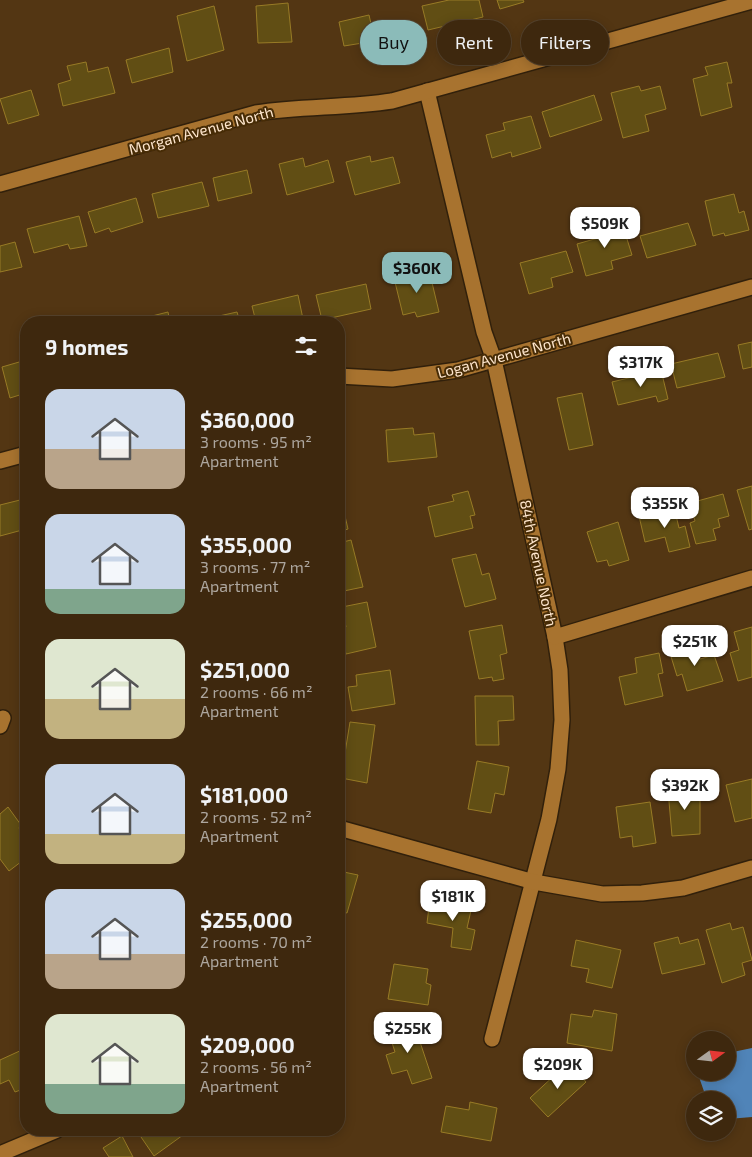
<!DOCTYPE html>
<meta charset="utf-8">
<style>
body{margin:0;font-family:"Exo 2",sans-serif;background:#453017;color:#f1f3f6;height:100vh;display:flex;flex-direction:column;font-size:19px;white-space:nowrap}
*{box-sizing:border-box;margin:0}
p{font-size:16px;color:#ada69e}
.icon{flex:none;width:28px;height:28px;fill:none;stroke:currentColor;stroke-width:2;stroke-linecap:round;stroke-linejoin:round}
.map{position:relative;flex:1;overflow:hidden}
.drawer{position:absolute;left:20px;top:316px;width:325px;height:820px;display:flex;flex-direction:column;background:#3e280e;border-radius:20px;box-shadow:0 2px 12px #0003,0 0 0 1px #57442e}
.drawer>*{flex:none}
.hud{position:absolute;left:360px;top:20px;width:316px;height:45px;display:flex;gap:10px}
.needle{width:32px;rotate:75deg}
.tools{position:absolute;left:686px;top:1031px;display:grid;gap:10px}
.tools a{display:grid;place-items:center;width:50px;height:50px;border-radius:50%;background:#3e280e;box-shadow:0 2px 12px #0003,0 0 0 1px #57442e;font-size:25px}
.price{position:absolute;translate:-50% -42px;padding:0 11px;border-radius:10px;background:#fff;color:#222;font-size:16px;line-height:32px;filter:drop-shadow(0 1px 2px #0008)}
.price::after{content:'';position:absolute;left:50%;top:30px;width:15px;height:11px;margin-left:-8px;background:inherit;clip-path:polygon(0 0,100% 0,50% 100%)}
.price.selected{background:#8bbbb9;color:#111}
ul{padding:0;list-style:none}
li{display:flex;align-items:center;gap:15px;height:125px;padding:0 25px}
li span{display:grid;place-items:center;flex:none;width:140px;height:100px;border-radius:15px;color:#555}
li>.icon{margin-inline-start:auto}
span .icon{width:60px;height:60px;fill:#fffc;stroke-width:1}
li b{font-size:21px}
h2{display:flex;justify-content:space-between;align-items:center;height:60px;padding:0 25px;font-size:21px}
.chip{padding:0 18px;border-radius:22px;background:#3e280e;box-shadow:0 2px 12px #0003,0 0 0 1px #57442e;font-size:18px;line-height:45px}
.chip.selected{background:#8bbbb9;color:#111}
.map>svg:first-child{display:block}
.water{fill:#5084b8}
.building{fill:#614e14;stroke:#987b26}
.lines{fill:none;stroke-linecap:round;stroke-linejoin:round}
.street-casing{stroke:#31200b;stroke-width:18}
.street{stroke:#a8732f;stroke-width:15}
.labels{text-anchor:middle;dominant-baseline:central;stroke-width:4;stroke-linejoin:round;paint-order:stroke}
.street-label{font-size:15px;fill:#fee6cd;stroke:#472c06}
</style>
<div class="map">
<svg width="752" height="1157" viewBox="0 0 752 1157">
<rect width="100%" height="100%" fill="#533613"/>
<polygon class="water" points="752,1048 752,1117 728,1119 728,1100 707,1100 699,1077 704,1073 728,1072 728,1053"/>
<g class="building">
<polygon points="449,0 479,0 483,17 428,30 422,6"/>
<polygon points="497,0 523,0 524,2 500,9"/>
<polygon points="288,3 292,42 258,43 256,6"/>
<polygon points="214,6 224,50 187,61 177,16"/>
<polygon points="369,15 375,41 344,46 339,22"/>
<polygon points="169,48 173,72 132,83 126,60"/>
<polygon points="86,62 88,72 108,67 115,93 63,106 58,84 71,80 67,66"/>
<polygon points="727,62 732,83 727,83 732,107 701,116 693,79 708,75 705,67"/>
<polygon points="639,86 641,91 660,86 666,109 645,115 649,131 623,138 611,93"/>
<polygon points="31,90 39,115 8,124 0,99"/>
<polygon points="594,95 602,120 550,137 542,112"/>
<polygon points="531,116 541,148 512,157 511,152 492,158 486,135 505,130 503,123"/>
<polygon points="370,156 371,162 393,157 400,183 355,195 346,162"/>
<polygon points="303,158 305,167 328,160 334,182 287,195 279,164"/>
<polygon points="247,170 252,193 218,201 213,178"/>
<polygon points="202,182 209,206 158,218 152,194"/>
<polygon points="734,194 739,213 744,211 749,230 725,236 724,233 713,236 705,201"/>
<polygon points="136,198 143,222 111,232 109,228 95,233 88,212"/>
<polygon points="79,216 87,246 70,249 68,244 34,253 27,229"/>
<polygon points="621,220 632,255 611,261 613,269 586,276 577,244 605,236 601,226"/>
<polygon points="688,223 696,245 647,258 640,236"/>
<polygon points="15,242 22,267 0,272 0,246"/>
<polygon points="566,251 573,272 551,278 553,287 529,294 520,263"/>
<polygon points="429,270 439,312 417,317 415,312 403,315 394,278"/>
<polygon points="366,284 371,309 322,320 316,295"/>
<polygon points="298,295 303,319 284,322 256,322 252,306"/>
<polygon points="168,312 170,322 128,322"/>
<polygon points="237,312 240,322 192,322"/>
<polygon points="752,342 752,367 743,369 738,345"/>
<polygon points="718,353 725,377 677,388 671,364"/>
<polygon points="26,360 26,393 10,398 2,367"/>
<polygon points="661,370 668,399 658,402 656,396 618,405 612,382"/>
<polygon points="582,393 593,445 569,450 557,398"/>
<polygon points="413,428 414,435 434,433 437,457 388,462 386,430"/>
<polygon points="752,486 752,529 749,530 737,490"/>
<polygon points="339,490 348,529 339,532"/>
<polygon points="468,491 475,515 470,516 473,528 435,537 428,507 454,501 452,495"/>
<polygon points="723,494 729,516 718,519 720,527 713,529 716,540 696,544 690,523 695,521 690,503"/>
<polygon points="20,500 26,529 0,536 0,505"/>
<polygon points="674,507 679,528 685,526 690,547 669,552 665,537 645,542 639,516"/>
<polygon points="618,522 629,560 609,566 607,560 597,562 587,532"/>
<polygon points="351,540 363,587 339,592 339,543"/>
<polygon points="476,554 482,575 489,573 496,599 465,607 452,559"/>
<polygon points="367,602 376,647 346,654 340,628 346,627 342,607"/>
<polygon points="502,625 507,653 500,655 504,679 493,681 492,677 479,679 469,631"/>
<polygon points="752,627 752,677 738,681 730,653 739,650 734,632"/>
<polygon points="695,642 700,659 714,655 723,681 687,691 682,674 677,676 669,650"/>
<polygon points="659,653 663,673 658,674 663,696 625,705 619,677 637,673 635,658"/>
<polygon points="390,670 395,704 352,711 348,687 357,686 356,675"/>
<polygon points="475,696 513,696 514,720 498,721 499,745 476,745"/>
<polygon points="350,722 375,725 367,783 341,778"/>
<polygon points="477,761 509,767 504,795 495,793 491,813 468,809"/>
<polygon points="752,779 752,818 735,822 726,785"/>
<polygon points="700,788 700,834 672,836 668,790"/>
<polygon points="650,802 656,843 633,847 632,836 620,838 616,807"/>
<polygon points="8,807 21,825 19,828 26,838 26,858 9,871 0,859 0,814"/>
<polygon points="339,871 358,875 347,913 339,911"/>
<polygon points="430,899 472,906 467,928 475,930 471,950 451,947 453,928 427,923"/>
<polygon points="730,923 732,930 743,927 752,960 742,963 745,975 722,983 706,930"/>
<polygon points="678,937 680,944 698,939 705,964 662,974 654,943"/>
<polygon points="576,940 621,950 612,988 586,982 589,969 571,966"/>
<polygon points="394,964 428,969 426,983 431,985 428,1005 388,999"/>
<polygon points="594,1010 617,1014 612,1051 567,1043 571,1014 592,1017"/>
<polygon points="413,1021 432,1078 412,1084 407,1070 392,1074 386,1055 395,1052 388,1030"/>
<polygon points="24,1049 26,1055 26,1088 15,1092 9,1080 0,1084 0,1060"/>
<polygon points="569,1062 586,1082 548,1117 530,1098"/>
<polygon points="470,1102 497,1108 491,1141 441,1132 446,1106 469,1110"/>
<polygon points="153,1130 190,1130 154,1156 141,1137"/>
<polygon points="122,1136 133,1157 109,1157 103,1148"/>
</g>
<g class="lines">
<defs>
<g id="street">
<polyline points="427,91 484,332 494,360 555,637 560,670 562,720 558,769 549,819 492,1039"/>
<path d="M0,184L256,113C301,106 347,108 392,101L752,1"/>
<polyline points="339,376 392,379 458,370 752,287"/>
<polyline points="0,461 26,454"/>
<polyline points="555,637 752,578"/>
<polyline points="0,726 3,718"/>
<polyline points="339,828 534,882 602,894 642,893 683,888 752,868"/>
<polyline points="0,1154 57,1130"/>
</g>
</defs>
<use href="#street" class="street-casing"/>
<use href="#street" class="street"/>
</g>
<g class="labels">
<g class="street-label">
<text transform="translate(201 130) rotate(-15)">Morgan Avenue North</text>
<text transform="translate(504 355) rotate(-15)">Logan Avenue North</text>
<text transform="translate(539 563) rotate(78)">84th Avenue North</text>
</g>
</g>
</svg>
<div class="tools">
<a><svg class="needle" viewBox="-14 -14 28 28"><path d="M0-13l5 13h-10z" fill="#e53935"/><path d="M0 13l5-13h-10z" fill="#ada69e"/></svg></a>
<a><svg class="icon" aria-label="layers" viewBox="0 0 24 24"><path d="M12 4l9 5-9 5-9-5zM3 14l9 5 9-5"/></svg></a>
</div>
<b class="price" style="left:605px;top:249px">$509K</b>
<b class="price selected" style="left:417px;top:294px">$360K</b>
<b class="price" style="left:641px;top:388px">$317K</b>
<b class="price" style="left:665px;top:529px">$355K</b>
<b class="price" style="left:695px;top:667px">$251K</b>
<b class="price" style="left:685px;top:811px">$392K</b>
<b class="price" style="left:453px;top:922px">$181K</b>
<b class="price" style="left:408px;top:1054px">$255K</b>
<b class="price" style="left:558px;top:1090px">$209K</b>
<div class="hud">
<a class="chip selected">Buy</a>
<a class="chip">Rent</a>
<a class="chip">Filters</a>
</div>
<section class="drawer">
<h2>9 homes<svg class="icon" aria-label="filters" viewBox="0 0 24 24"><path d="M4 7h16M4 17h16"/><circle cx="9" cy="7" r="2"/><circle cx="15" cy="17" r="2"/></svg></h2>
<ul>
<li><span style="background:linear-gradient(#c9d6e8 60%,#b9a48a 0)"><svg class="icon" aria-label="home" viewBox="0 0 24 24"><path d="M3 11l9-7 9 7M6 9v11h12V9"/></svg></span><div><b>$360,000</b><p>3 rooms · 95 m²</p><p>Apartment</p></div></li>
<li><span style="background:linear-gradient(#c9d6e8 75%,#7fa58c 0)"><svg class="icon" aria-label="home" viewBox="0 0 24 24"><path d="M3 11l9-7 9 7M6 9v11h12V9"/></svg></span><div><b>$355,000</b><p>3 rooms · 77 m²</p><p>Apartment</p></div></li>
<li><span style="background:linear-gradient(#dfe7d0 60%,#c2b280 0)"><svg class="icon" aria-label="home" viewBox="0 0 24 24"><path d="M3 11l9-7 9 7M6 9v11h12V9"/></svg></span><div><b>$251,000</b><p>2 rooms · 66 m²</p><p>Apartment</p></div></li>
<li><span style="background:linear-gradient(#c9d6e8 70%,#c2b280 0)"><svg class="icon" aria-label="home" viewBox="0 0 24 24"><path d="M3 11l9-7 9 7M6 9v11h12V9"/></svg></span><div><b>$181,000</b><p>2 rooms · 52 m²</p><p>Apartment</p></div></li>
<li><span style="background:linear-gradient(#c9d6e8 65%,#b9a48a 0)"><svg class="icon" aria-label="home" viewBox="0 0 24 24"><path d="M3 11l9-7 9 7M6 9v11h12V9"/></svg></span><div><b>$255,000</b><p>2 rooms · 70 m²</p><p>Apartment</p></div></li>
<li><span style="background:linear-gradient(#dfe7d0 70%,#7fa58c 0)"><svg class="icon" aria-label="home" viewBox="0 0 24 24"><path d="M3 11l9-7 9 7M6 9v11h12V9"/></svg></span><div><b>$209,000</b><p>2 rooms · 56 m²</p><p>Apartment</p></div></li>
</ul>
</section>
</div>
